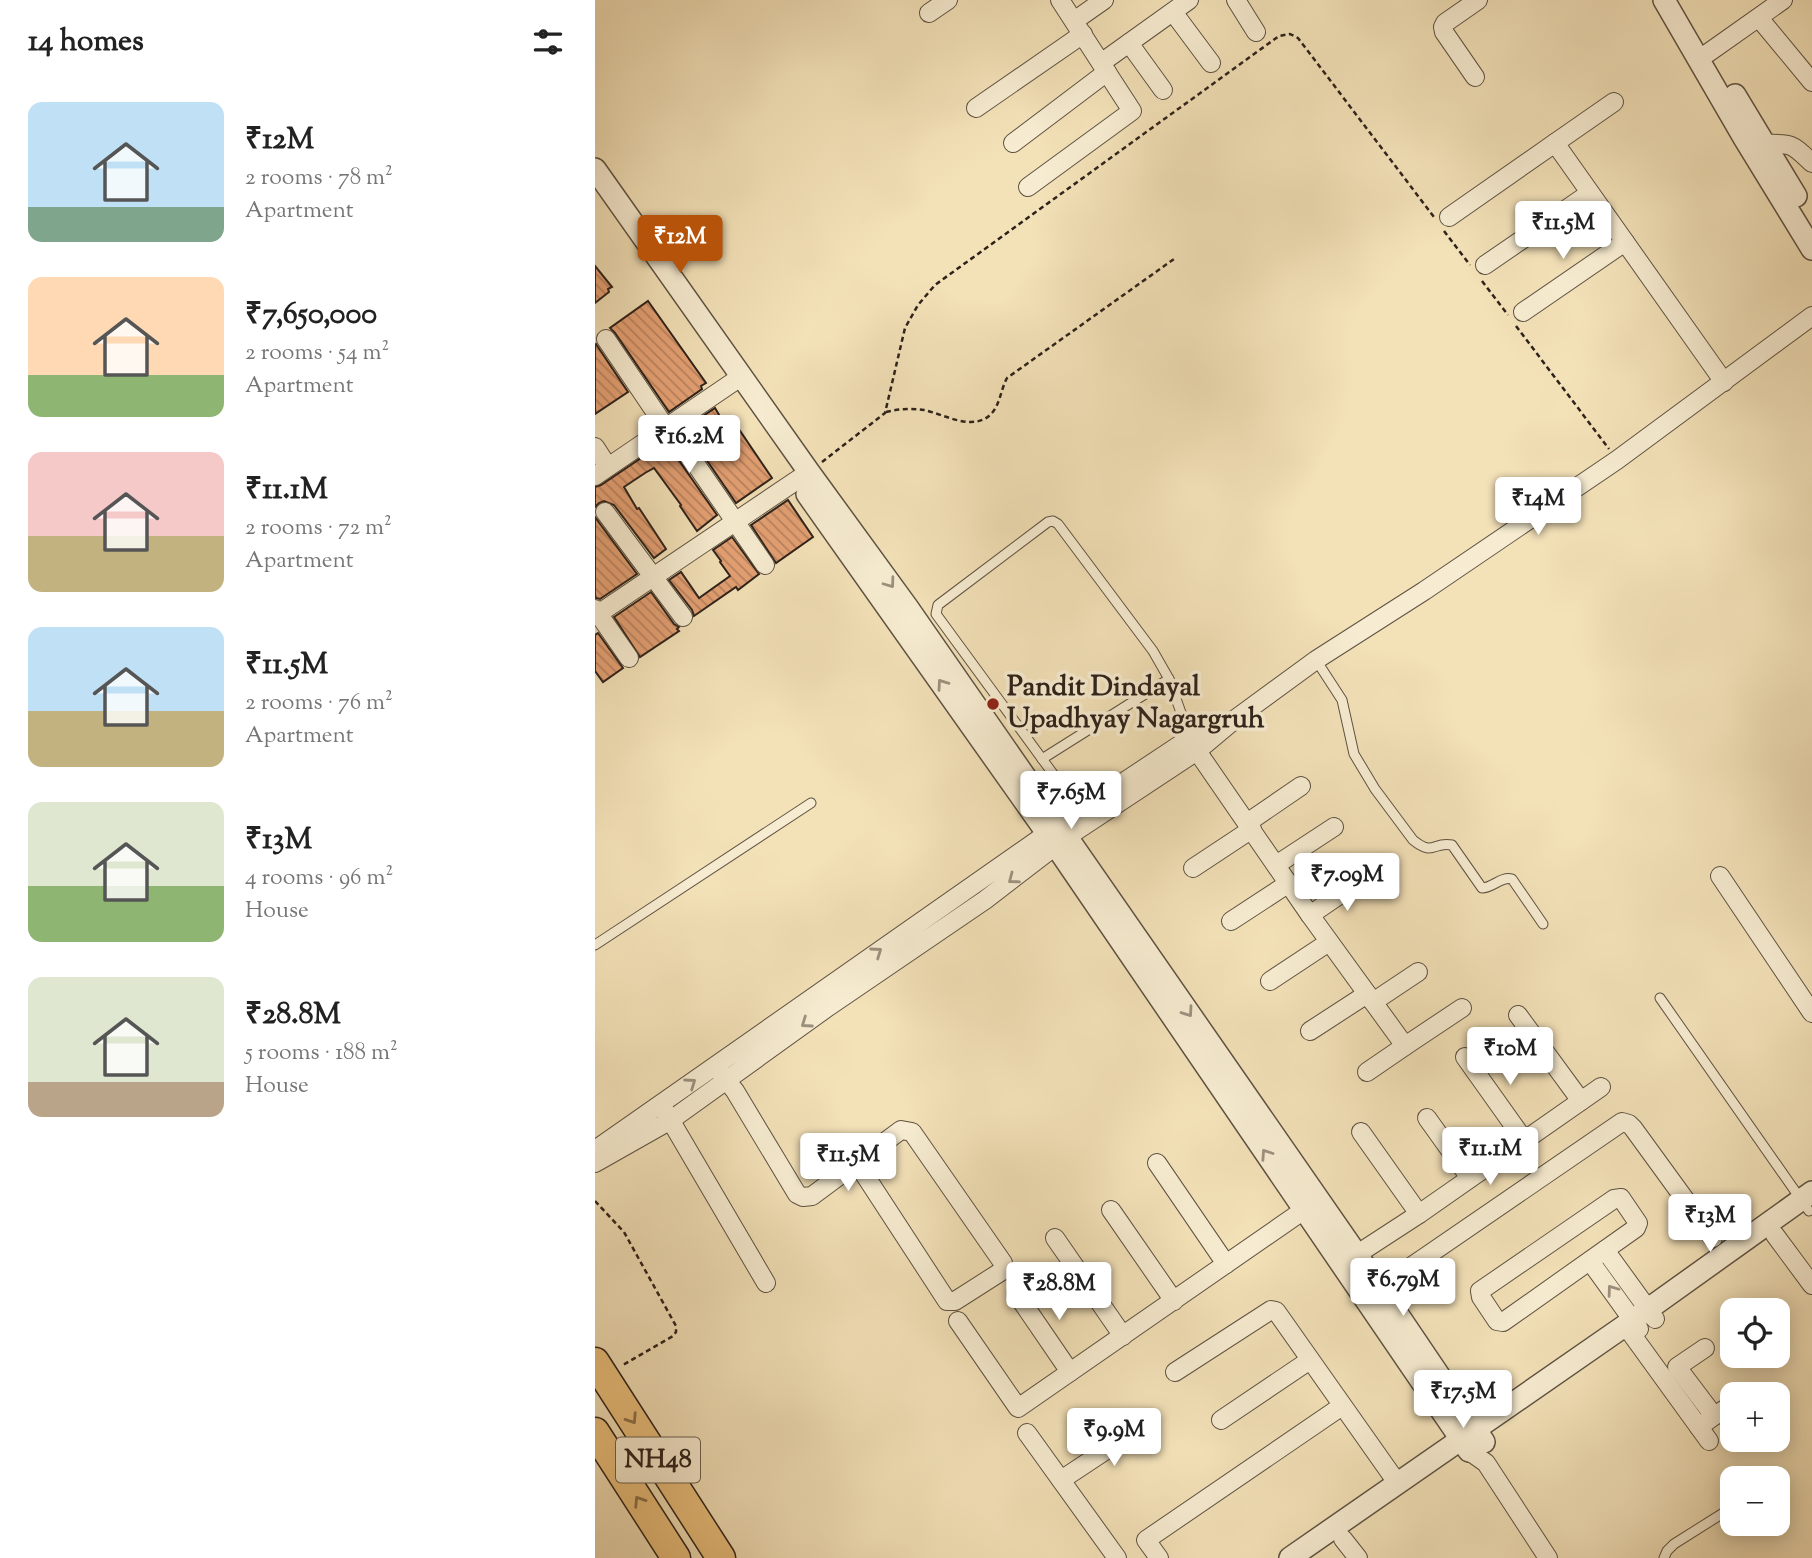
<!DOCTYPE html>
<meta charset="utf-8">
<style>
body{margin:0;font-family:"Sorts Mill Goudy",serif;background:#f2f2f2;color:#222;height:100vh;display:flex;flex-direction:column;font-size:26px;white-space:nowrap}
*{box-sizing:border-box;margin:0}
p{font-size:23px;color:#767676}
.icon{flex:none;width:38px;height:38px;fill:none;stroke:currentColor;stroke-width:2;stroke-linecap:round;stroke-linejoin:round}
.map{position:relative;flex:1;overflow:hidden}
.drawer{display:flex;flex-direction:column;background:#fff;width:595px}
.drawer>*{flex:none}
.tools{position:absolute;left:1125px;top:1298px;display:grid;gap:14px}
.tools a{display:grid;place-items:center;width:70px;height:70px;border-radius:14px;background:#fff;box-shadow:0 4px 18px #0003;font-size:35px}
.price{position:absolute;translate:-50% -60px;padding:0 16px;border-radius:7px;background:#fff;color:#222;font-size:23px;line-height:46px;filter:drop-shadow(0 2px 4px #0008)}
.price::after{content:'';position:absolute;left:50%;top:42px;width:21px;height:16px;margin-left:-10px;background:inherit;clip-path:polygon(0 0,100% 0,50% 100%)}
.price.on{background:#b45309;color:#fff}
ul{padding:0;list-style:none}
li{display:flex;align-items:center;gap:21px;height:175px;padding:0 28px}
li span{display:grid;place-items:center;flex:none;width:196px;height:140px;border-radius:14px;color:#555}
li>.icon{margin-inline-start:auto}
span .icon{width:84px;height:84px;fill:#fffc;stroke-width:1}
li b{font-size:30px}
h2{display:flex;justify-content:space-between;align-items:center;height:84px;padding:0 28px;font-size:30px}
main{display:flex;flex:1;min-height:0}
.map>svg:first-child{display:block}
.building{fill:url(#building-back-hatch);stroke:#2d221a;stroke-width:2}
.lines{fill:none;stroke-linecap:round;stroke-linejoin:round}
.service-casing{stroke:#5e5242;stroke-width:11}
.minor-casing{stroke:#5e5242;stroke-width:20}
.tertiary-casing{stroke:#5e5242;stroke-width:24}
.trunk-casing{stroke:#2d221a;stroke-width:31}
.path{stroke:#2d221a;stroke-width:2.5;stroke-dasharray:5 3.5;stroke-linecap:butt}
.service{stroke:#f7ecd1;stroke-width:9}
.minor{stroke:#f7ecd1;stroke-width:18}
.tertiary{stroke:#f7ecd1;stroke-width:21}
.trunk{stroke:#eac07c;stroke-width:28}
.oneway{stroke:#9c917f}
.oneway2{stroke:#8c714b}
.poi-dot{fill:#8f2418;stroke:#f7ecd1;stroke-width:2.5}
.labels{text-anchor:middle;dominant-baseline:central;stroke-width:7;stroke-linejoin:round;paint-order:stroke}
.shield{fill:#f7ecd1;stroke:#6a5f51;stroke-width:2}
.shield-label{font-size:26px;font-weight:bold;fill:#2d221a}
.poi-label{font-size:28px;font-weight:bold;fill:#2d221a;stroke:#f7ecd1;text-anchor:start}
</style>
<main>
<section class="drawer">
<h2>14 homes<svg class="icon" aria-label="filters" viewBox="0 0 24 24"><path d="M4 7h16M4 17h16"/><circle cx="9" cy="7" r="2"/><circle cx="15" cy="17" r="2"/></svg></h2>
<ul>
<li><span style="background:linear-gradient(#bfe0f5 75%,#7fa58c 0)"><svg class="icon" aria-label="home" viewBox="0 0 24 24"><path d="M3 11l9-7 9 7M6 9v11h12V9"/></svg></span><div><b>₹12M</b><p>2 rooms · 78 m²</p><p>Apartment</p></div></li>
<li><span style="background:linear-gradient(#ffd9b3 70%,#8fb573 0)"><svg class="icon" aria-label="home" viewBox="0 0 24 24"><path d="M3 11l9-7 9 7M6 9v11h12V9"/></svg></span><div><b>₹7,650,000</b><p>2 rooms · 54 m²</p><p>Apartment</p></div></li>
<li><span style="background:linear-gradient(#f6c9c9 60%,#c2b280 0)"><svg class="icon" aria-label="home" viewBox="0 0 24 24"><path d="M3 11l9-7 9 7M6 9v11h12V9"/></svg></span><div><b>₹11.1M</b><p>2 rooms · 72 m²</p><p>Apartment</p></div></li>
<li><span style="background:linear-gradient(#bfe0f5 60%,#c2b280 0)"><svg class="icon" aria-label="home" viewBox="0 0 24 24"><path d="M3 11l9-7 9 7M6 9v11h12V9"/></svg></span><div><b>₹11.5M</b><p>2 rooms · 76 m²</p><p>Apartment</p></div></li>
<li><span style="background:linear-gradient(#dfe7d0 60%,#8fb573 0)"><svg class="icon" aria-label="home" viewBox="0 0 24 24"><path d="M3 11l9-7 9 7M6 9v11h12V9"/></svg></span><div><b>₹13M</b><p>4 rooms · 96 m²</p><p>House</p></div></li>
<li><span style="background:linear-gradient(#dfe7d0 75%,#b9a48a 0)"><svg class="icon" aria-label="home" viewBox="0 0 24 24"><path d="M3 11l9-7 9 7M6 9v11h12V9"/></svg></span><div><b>₹28.8M</b><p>5 rooms · 188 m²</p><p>House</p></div></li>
</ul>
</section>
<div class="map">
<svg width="1217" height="1558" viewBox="0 0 1217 1558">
<defs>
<pattern id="building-back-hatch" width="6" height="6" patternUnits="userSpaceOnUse" patternTransform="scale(1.75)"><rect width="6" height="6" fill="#e4a073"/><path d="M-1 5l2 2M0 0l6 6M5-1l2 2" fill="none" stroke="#b9825e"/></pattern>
</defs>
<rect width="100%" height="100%" fill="#f3e1b8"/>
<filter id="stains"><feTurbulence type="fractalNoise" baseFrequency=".00286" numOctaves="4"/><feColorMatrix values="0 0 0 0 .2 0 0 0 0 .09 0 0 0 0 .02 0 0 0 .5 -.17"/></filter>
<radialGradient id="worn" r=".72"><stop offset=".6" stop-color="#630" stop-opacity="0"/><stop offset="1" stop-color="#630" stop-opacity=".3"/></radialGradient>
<g class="building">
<polygon points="0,266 17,287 13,289 14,292 0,303"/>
<polygon points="53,301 111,383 106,386 107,389 74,412 20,333 15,328"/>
<polygon points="1,344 33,392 0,414 0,345"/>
<polygon points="120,408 130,425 137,419 177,478 141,503 102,446 97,443 87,443 83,449 83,459 122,515 102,531 85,506 86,505 59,468 50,473 29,487 42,509 44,508 71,549 59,558 19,505 9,501 4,503 0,507 0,487 6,485"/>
<polygon points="193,500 218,537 181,563 156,525"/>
<polygon points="0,517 42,574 5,599 1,598 0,595"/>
<polygon points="137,537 164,574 143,590 141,587 99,616 97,610 74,580 86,572 104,598 135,576 125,562 126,561 118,550"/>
<polygon points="56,592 79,624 84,627 82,629 84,631 45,657 19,617"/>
<polygon points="3,633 28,668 8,682 0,671 0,635"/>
</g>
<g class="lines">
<defs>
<g id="service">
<path d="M721,660L747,700L759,754L780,789L818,840C839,857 838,841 857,845L887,888C898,888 906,876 917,879L948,924"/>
<polyline points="447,759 574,679"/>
<polyline points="486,812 341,614 343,605 453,522 458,521 463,524 558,651 574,679 595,738"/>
<polyline points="0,945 216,803"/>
<polyline points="1065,998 1214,1211"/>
<polyline points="1069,1558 1072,1551 1079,1544 1133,1510"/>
</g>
<g id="minor">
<polyline points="641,0 661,32"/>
<polyline points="578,12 616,63"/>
<polyline points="334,13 353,0"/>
<polyline points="1164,18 1217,82"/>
<polyline points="479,21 509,0"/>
<polyline points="534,43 568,90"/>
<polyline points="1113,53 1188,0"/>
<polyline points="506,63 594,0"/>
<polyline points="880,77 849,32 848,27 850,23 883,0"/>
<polyline points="381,108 488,34"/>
<polyline points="418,143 512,72"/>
<polyline points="960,143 1019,102"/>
<path d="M1171,144C1198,143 1198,145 1217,163"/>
<polyline points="433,187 537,111 465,0"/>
<polyline points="854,217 960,143 1129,382"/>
<polyline points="890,265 995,193"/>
<polyline points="928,312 1030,242"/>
<polyline points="11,339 71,428"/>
<polyline points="0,447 13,467"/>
<polyline points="93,453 170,565"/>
<polyline points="0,476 147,376"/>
<polyline points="10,512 88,617"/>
<polyline points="0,609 34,658"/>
<polyline points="3,614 214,472"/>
<polyline points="639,720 721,660 829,591 1022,460 1217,316"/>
<polyline points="597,741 602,751 715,915 810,1046 867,1008"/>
<polyline points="652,823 706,786"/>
<polyline points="681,865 739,827"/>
<polyline points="598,868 657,829"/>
<polyline points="1125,876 1217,1013"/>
<polyline points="715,915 766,880"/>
<polyline points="636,921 694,883"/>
<polyline points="675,981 734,942"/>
<polyline points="778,1002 823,972"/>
<polyline points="923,1015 986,1101"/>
<polyline points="715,1031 772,994"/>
<polyline points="870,1057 929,1140"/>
<polyline points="125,1072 140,1091 202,1194 208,1197 217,1196 306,1130 317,1132 408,1263 407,1271 360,1301 352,1301 262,1163"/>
<polyline points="772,1072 810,1046"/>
<polyline points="70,1111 171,1283"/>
<polyline points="832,1118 875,1178"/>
<polyline points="766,1132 824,1214"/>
<polyline points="0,1150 464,825 595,738 639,720 602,751 472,837 390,900 233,1007 76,1120 0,1163"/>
<polyline points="562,1163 631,1264"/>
<polygon points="1026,1198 1043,1223 1041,1228 908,1322 902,1321 886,1297 885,1291 1019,1199"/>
<polyline points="516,1210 579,1301"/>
<polyline points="1180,1235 1217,1285"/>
<polyline points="460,1238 528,1336"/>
<polyline points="1010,1250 1060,1319"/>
<polyline points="761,1255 824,1214 1006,1087"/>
<polyline points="995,1261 1044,1329"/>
<polyline points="785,1288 1027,1122 1034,1124 1038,1128 1118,1238"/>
<polyline points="421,1293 475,1372"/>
<polyline points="363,1321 423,1408 719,1203"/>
<polyline points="1030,1325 1114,1441"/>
<polyline points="580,1372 676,1310 681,1311 803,1484"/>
<polyline points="1119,1416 1138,1404"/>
<polyline points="626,1420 715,1360"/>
<polyline points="1104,1427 1119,1416 1082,1367 1110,1348"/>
<polyline points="432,1433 522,1558"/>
<polyline points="874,1451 891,1463 953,1558"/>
<polyline points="466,1480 552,1423"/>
<polyline points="748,1539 763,1558"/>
<polyline points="564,1558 551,1540 747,1406"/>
</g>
<g id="tertiary">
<polyline points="1069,0 1149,138 1217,249"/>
<polyline points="1140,95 1201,196"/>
<polyline points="0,169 214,472 313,608 785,1288 889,1442"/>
<polyline points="212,494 452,833 874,1451"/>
<polyline points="695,1558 1038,1320 1217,1192"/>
</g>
<g id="trunk">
<polyline points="0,1362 126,1558"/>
<polyline points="0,1432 81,1558"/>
</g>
</defs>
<use href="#service" class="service-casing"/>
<use href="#minor" class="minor-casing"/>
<use href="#tertiary" class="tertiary-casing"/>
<use href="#trunk" class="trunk-casing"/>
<g class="path">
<polyline points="849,231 875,265"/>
<polyline points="887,281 913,315"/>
<polyline points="921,326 1014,449"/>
<path d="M291,412C303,409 317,408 329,410C349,414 379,433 397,413C405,404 406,389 412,378L579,259"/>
<polyline points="227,462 290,413 310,328 323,305 340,285 684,36 695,34 703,38 839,217"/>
<polyline points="0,1201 29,1232 81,1326 81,1332 78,1336 26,1366"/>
</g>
<use href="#service" class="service"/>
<use href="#minor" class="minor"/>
<use href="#tertiary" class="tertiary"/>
<use href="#trunk" class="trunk"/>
</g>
<defs><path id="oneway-chevron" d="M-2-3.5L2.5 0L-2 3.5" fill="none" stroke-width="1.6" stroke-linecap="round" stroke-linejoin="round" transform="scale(1.75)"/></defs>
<g class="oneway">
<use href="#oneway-chevron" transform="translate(295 583) rotate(54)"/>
<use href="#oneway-chevron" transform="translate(347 684) rotate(-125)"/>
<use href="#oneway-chevron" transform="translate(418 879) rotate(143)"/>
<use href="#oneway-chevron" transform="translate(282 952) rotate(-35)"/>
<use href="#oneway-chevron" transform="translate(593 1012) rotate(55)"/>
<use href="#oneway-chevron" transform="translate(211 1023) rotate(145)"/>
<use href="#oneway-chevron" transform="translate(96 1083) rotate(-35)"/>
<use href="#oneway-chevron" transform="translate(671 1154) rotate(-124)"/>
<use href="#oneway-chevron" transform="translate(1017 1290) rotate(-126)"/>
</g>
<g class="oneway2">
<use href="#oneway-chevron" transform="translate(37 1419) rotate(57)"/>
<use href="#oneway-chevron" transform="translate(44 1501) rotate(-123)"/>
</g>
<circle class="poi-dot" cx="398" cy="704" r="7"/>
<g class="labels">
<rect class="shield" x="21" y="1437.5" width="84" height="45" rx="5"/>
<g class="shield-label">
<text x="63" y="1460">NH48</text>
</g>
<g class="poi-label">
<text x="412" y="688">Pandit Dindayal<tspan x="412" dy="32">Upadhyay Nagargruh</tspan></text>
</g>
</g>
<rect width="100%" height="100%" filter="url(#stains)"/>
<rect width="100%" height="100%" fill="url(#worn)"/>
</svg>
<div class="tools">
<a><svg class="icon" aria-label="locate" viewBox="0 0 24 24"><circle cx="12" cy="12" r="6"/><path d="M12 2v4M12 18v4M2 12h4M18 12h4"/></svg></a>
<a>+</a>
<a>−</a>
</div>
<b class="price" style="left:968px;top:261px">₹11.5M</b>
<b class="price on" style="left:85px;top:275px">₹12M</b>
<b class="price" style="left:94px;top:475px">₹16.2M</b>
<b class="price" style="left:943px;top:537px">₹14M</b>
<b class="price" style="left:476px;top:831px">₹7.65M</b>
<b class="price" style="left:752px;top:913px">₹7.09M</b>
<b class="price" style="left:915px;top:1087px">₹10M</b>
<b class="price" style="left:895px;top:1187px">₹11.1M</b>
<b class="price" style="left:253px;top:1193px">₹11.5M</b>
<b class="price" style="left:1115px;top:1254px">₹13M</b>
<b class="price" style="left:808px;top:1318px">₹6.79M</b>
<b class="price" style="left:464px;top:1322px">₹28.8M</b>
<b class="price" style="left:868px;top:1430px">₹17.5M</b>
<b class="price" style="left:519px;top:1468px">₹9.9M</b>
</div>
</main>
